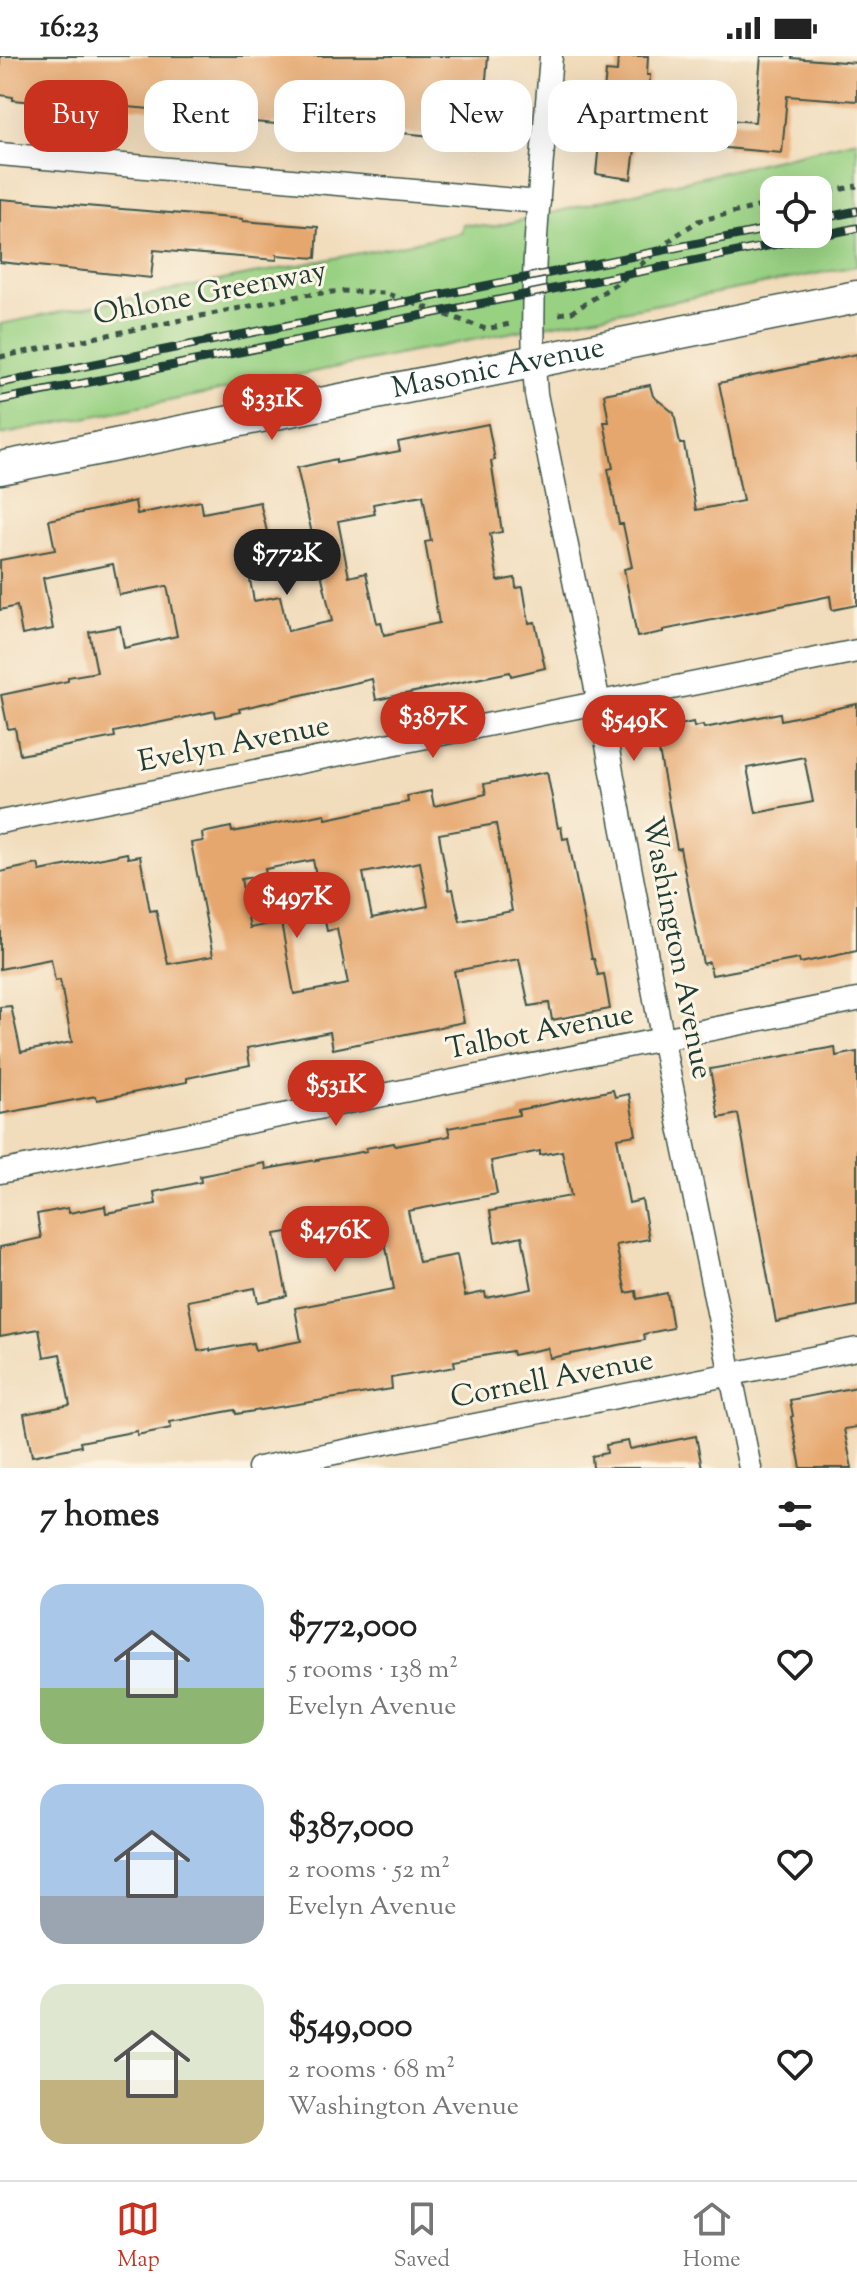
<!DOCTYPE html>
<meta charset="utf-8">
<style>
body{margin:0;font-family:"Sorts Mill Goudy",serif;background:#f6f6f6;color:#222;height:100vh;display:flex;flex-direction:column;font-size:30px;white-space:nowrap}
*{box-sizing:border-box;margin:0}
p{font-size:26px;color:#767676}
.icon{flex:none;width:44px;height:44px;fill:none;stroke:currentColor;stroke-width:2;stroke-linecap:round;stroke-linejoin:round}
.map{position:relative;height:1412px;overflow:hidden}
.panel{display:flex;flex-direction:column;background:#fff;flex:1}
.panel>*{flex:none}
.hud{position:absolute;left:24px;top:24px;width:810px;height:72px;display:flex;gap:16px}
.buttons{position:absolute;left:760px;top:120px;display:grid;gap:16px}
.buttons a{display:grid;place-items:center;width:72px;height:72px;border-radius:16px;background:#fff;box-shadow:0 8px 32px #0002;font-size:40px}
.price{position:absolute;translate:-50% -68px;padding:0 18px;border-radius:28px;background:#c8321e;color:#fff;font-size:26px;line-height:52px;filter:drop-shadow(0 2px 4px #0008)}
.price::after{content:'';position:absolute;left:50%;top:48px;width:24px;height:18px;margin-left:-12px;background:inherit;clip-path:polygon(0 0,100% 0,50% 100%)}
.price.selected{background:#222;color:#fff}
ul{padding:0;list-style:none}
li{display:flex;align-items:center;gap:24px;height:200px;padding:0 40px}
li span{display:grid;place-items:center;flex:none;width:224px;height:160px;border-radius:24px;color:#555}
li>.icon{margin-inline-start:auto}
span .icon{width:96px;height:96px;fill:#fffc;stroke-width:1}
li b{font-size:34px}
h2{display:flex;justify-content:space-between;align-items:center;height:96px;padding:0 40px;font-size:34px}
.chip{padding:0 28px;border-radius:24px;background:#fff;box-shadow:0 8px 32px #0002;font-size:28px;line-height:72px}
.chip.selected{background:#c8321e;color:#fff}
.status{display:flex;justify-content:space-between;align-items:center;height:56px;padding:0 40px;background:#fff;direction:ltr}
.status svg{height:22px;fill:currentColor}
.dock{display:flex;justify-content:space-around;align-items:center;height:112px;border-top:2px solid #e0e0e0;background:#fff;font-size:22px;color:#767676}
.dock a{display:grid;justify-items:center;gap:4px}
.dock .selected{color:#c8321e}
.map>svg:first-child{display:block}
.green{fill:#99d183;stroke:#5c875c;stroke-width:2;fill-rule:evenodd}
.building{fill:#e6a76e;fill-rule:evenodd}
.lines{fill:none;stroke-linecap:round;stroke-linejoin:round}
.street-casing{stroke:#3e5548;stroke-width:25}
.secondary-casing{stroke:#3e5548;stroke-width:35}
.path{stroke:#3e5548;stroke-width:5;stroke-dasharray:6 6;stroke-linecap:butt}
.street{stroke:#fff;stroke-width:22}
.secondary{stroke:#fff;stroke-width:32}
.rail-casing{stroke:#1f3d34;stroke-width:9}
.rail{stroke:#fcf5e5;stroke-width:6;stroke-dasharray:18;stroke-linecap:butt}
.labels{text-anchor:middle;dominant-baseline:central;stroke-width:6;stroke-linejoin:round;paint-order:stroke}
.street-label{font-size:30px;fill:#1f3d34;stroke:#fcf5e5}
</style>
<div class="status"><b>16:23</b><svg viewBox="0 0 49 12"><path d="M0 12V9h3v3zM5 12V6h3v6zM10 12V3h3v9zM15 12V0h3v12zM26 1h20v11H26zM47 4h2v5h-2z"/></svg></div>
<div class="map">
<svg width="857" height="1412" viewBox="0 0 857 1412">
<rect width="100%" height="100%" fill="#fcf5e5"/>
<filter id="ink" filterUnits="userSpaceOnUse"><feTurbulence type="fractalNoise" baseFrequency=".0125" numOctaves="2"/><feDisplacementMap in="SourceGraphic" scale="16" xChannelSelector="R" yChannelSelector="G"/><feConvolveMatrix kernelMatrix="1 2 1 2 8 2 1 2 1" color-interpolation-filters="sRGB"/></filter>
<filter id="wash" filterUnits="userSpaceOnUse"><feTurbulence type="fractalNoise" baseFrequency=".006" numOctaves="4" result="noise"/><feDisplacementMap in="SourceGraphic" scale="32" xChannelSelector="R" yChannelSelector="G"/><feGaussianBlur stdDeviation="1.8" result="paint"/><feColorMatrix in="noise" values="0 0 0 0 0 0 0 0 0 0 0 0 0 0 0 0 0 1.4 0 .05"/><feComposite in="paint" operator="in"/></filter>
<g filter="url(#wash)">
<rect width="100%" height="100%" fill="#f1dcbb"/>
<path class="green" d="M857,84V210L472,284L0,379V268L461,177L463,168L492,171ZM774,134H818V178H774Z"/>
<g id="blocks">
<g class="building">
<polygon points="0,0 488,0 480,93 441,90 442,81 310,68 310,71 184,60 184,56 128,51 128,54 13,44 13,41 0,39"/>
<polygon points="618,0 648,0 647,19 650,19 648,54 661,54 658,80 637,78 631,123 596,118 606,15 617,16"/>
<polygon points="761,0 792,0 792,2 857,7 857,45 787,40 782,97 726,92 728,64 755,66"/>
<polygon points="0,143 243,163 243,165 318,171 316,202 277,199 277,204 154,194 151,222 0,206"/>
<polygon points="857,298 857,549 832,554 830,540 663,574 663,576 637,581 624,513 632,511 623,468 619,468 608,413 613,412 604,366 609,366 604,338 650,329 653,340 674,357 680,388 684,388 696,454 743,445 719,327"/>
<path d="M488,368L495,404L491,405L502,476L490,478L498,525L515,522L516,532L523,531L529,567L535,566L545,612L511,620L510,616L376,644L372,623L239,653L240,656L216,661L215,655L114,676L115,681L20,699L15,672L8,673L1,639L68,625V621L97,616L89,576L120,570L124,592L177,580L167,530L119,539L113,508L43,522L53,573L22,579L17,550L0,554V504L55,494L49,464L135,445L137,458L201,445L203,457L260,446L271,493L245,498L254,545L280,540L288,575L332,565L297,412L336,403V407L400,395L398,386ZM423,439L431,485L425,486L439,567L384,579L381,566L377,567L366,517L349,521L338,465L375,458L373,448Z"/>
<path d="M857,648V895L800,907L799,903L712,919L709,906L703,908L680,792L677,793L656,678L672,675L671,671L693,666L694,671L703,669L704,672L780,657L781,664ZM804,701L813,746L756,757L747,712Z"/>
<path d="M547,716L558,772L561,771L563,783L568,782L592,903H594L598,919L604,918L610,953L552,964L549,947L529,950L519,903L454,915L464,966L333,993L330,976L247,992L250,1009L187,1022V1026L97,1044L96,1040L0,1058V951L11,950L21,996L72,986L60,924L55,925L51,903L0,913V816L38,808L40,815L127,797L128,802L140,800L150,855L156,854L168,908L213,900L191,787L203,785L202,777L231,771L232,776L325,758L326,763L408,746L407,740L431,735L434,750L486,738L484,728ZM496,768L512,855L460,865L453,833L449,834L439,778ZM313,804L327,875L337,873L348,928L294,938L281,866L250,872L241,823L266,819L265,813ZM420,806L428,850L372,862L363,817Z"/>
<polygon points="835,991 836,1000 857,996 857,1250 776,1266 738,1058 719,1062 710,1013"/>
<path d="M613,1034L615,1041L629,1038L636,1079L617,1082L629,1147L642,1144L649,1183L616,1189L626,1237L636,1235L637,1243L667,1237L673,1272L644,1278L645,1284L550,1302L548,1292L513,1299L512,1295L454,1305L455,1311L391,1322L392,1333L236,1358L235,1354L170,1366L171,1372L137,1379V1375L80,1386L81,1390L32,1400L24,1358L70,1349L60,1298L44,1301L39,1273L0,1280V1191L41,1182L37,1158L68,1152L69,1157L105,1150L106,1157L156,1148L154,1136L201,1126L200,1120L265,1107L266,1113L367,1095L366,1092L394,1087L395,1090L450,1080L448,1072L519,1059L518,1054ZM540,1095V1099L562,1095L571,1140L490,1155L495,1186L522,1180L532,1233L486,1242L485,1236L465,1240L457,1199L419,1206L408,1155L497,1138L491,1105ZM380,1160L394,1233L295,1252L301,1285L255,1294L253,1287L210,1295V1293L198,1295L188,1245L255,1232L258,1246L287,1240L275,1178Z"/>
<polygon points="857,1331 857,1371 844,1373 852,1412 801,1412 791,1361 793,1360 790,1344"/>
<polygon points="696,1380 702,1412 593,1412 592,1400 607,1397 606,1389 628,1385 630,1393"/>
</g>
</g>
</g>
<g filter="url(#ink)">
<use href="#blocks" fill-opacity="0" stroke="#3e5548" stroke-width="2"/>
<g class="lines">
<defs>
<g id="street">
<path d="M551,0C542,112 527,226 536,338L599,647L668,1012L750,1412"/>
<polyline points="0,98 539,146"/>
<polyline points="0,766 857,595"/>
<polyline points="0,1116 857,944"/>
<polyline points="259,1412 857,1293"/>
</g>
<g id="secondary">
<path id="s1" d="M0,412L857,241"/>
</g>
</defs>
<use href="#street" class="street-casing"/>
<use href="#secondary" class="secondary-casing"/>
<g class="path">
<polyline points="818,138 857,130"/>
<polyline points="559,258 572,256 621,225 674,181 698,165 774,147"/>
<polyline points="0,301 304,239 342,235 385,237 486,273 510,268"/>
</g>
<use href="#street" class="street"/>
<use href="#secondary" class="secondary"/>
<defs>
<g id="rail">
<polyline points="818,163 857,155"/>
<polyline points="0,327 774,172"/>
<polyline points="0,344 857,172"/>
</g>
</defs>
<use href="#rail" class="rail-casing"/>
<use href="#rail" class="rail"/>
</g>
</g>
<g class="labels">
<g class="street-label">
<text transform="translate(210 238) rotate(-11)">Ohlone Greenway</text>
<text stroke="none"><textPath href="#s1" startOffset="508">Masonic Avenue</textPath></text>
<text transform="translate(234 689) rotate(-11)">Evelyn Avenue</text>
<text transform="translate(676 892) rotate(79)">Washington Avenue</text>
<text transform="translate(540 977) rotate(-11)">Talbot Avenue</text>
<text transform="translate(552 1324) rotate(-11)">Cornell Avenue</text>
</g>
</g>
</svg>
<div class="buttons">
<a><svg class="icon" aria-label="locate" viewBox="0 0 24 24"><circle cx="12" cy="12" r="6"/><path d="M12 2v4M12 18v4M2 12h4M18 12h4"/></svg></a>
</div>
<b class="price" style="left:272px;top:386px">$331K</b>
<b class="price selected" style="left:287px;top:541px">$772K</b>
<b class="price" style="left:433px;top:704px">$387K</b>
<b class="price" style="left:634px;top:707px">$549K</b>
<b class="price" style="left:297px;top:884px">$497K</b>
<b class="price" style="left:336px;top:1072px">$531K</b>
<b class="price" style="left:335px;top:1218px">$476K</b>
<div class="hud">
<a class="chip selected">Buy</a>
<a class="chip">Rent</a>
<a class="chip">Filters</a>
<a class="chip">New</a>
<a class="chip">Apartment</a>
</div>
</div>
<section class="panel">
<h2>7 homes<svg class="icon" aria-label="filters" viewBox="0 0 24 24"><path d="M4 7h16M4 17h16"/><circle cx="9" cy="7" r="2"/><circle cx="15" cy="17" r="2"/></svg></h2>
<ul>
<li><span style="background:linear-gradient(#a9c7e8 65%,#8fb573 0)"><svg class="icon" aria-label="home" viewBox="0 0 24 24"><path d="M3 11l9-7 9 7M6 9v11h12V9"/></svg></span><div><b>$772,000</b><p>5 rooms · 138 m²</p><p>Evelyn Avenue</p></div><svg class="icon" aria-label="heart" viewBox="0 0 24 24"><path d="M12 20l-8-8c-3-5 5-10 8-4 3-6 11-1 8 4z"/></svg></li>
<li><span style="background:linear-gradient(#a9c7e8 70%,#9aa5b1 0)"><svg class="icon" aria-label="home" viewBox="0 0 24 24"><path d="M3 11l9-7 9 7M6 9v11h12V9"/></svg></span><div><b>$387,000</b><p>2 rooms · 52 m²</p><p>Evelyn Avenue</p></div><svg class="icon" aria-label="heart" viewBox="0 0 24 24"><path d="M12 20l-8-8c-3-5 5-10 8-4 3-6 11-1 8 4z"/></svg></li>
<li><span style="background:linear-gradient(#dfe7d0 60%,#c2b280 0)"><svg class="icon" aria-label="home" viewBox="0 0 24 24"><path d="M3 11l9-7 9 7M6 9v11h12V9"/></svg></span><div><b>$549,000</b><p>2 rooms · 68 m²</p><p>Washington Avenue</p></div><svg class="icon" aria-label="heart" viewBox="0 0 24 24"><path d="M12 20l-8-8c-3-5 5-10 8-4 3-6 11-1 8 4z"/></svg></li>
</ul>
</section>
<nav class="dock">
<a class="selected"><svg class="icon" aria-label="map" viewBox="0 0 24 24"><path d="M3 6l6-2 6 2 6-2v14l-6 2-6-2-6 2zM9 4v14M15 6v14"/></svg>Map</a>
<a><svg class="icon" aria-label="saved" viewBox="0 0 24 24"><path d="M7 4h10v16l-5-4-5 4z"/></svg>Saved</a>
<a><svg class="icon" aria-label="home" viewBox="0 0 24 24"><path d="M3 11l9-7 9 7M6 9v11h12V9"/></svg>Home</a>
</nav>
